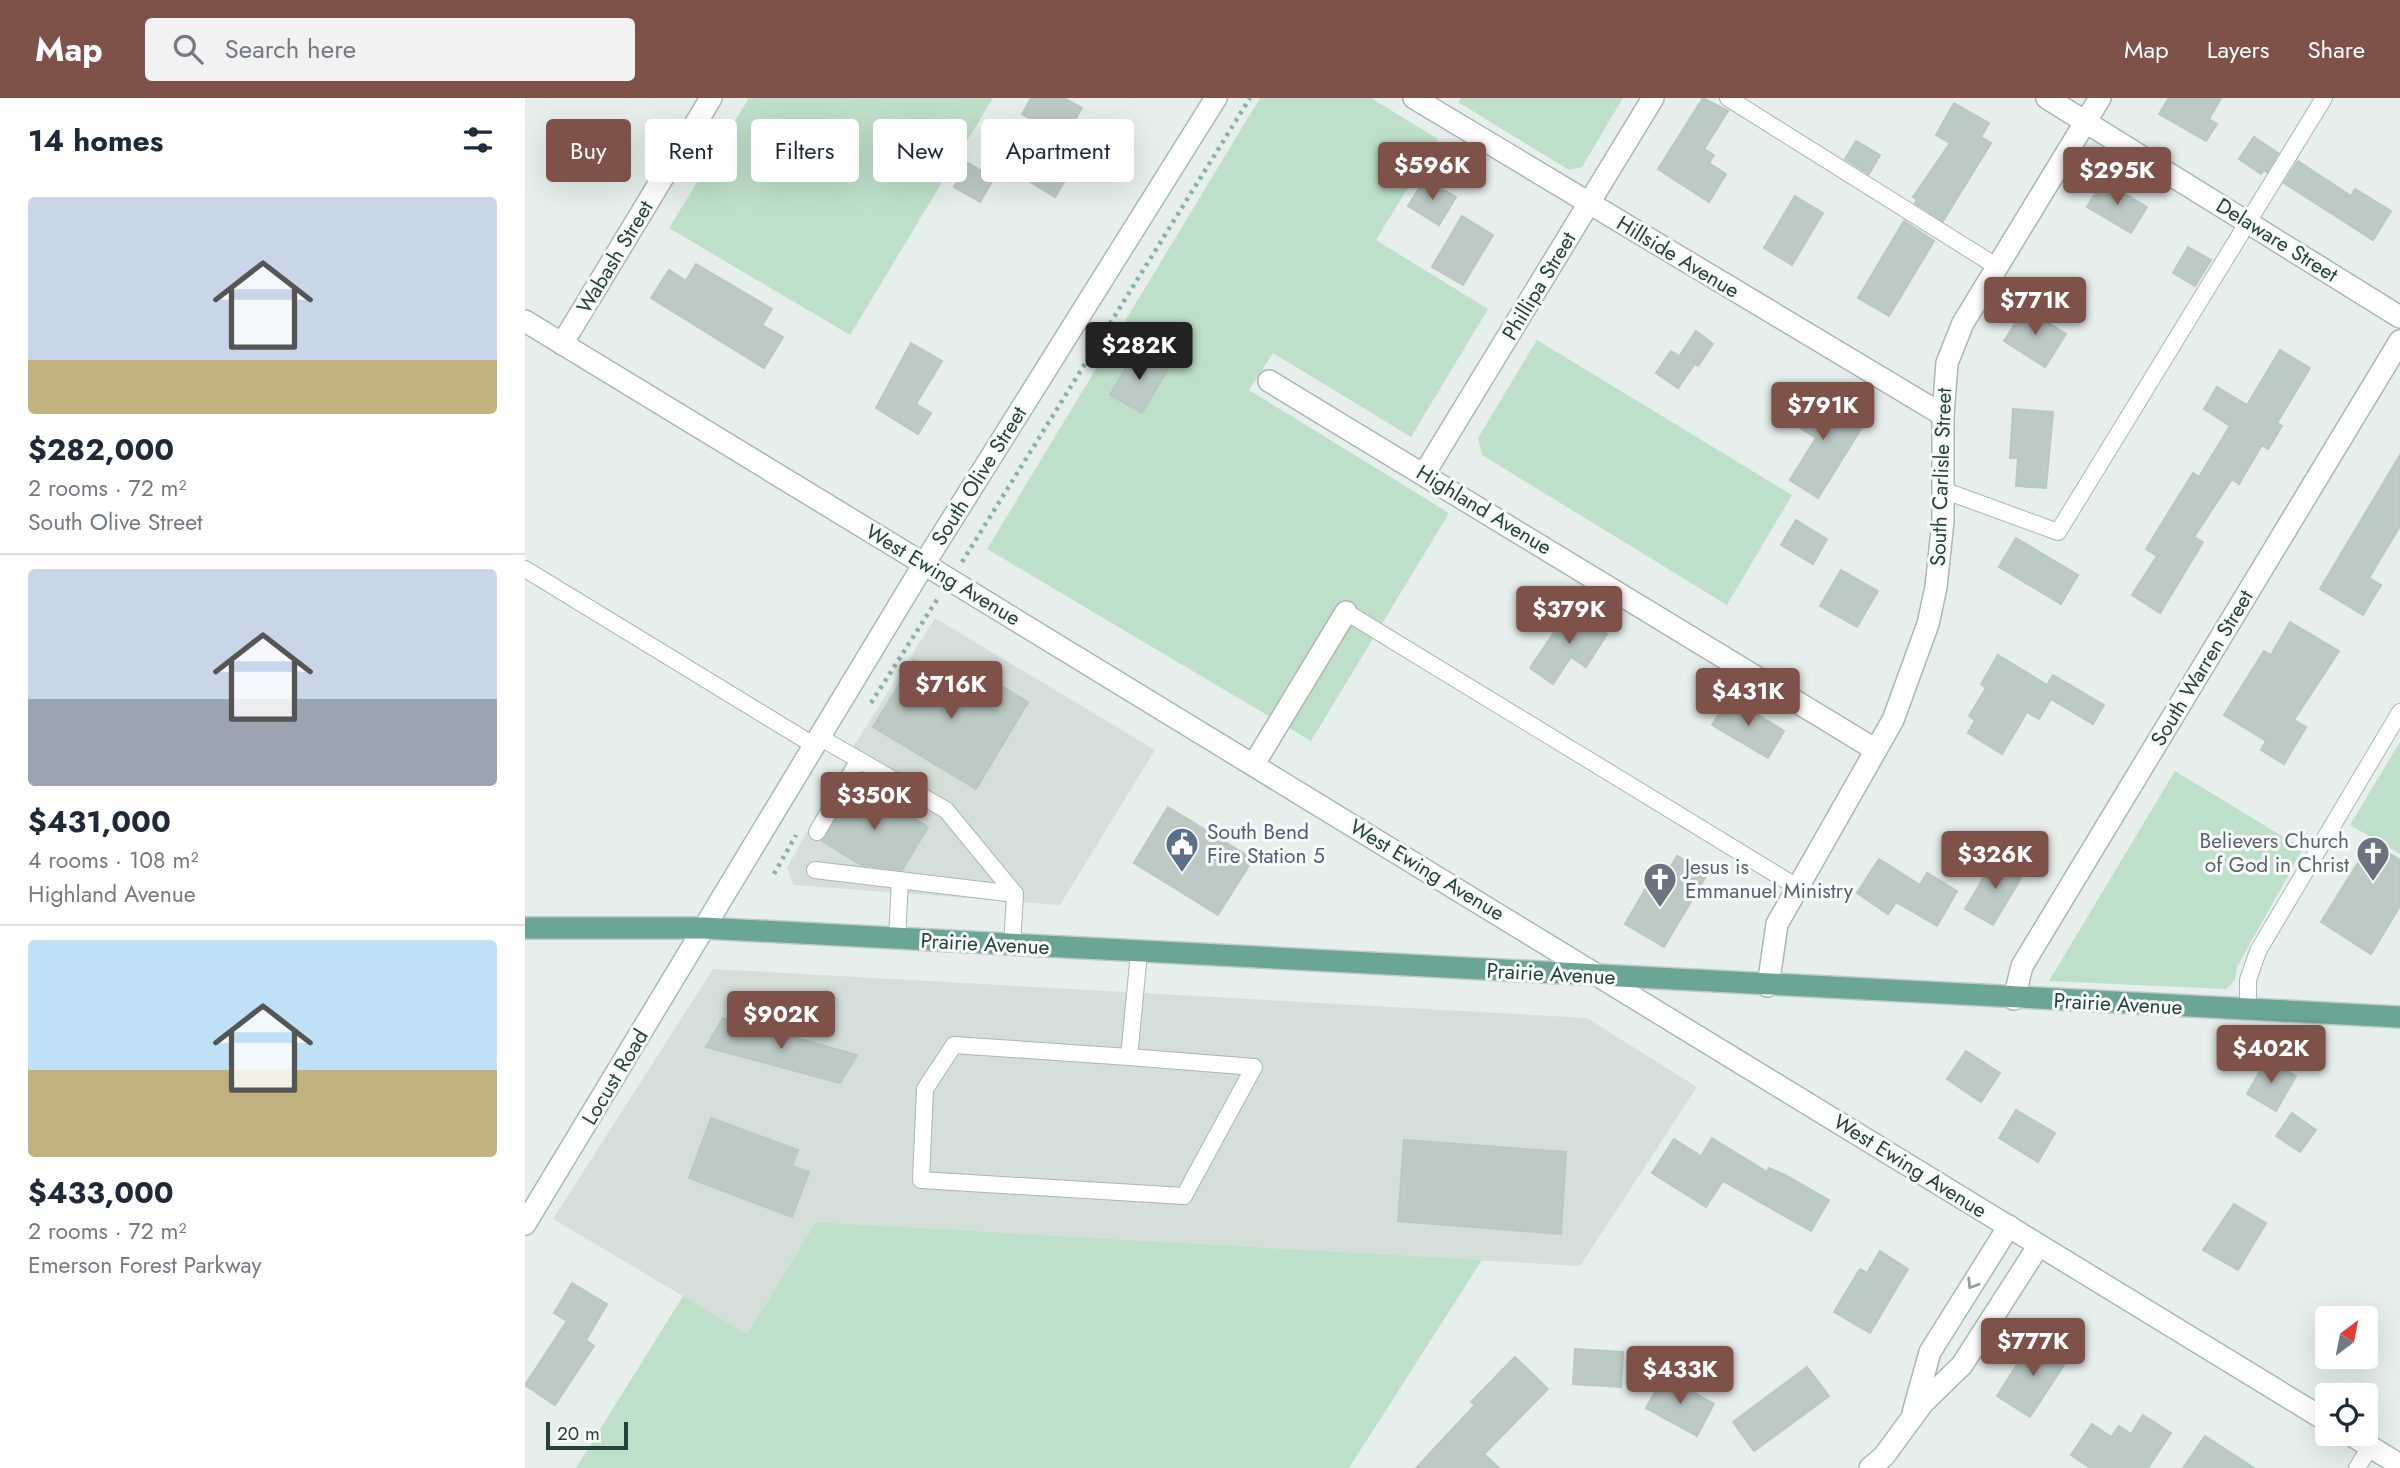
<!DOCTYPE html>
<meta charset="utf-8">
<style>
body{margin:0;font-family:Jost,sans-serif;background:#f2f2f3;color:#1f2937;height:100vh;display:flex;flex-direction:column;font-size:26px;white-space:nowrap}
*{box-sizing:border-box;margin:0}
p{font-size:23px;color:#747a83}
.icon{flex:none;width:38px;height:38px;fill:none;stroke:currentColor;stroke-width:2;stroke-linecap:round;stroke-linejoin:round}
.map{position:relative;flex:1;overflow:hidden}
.side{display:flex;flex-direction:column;background:#fff;width:525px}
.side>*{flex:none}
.top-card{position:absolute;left:21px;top:21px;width:665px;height:63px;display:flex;gap:14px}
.needle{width:46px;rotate:32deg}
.fabs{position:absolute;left:1790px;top:1208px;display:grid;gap:14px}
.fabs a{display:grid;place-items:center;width:63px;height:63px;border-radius:7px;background:#fff;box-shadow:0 7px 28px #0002;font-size:35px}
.scale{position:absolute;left:21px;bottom:18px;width:82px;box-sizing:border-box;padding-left:7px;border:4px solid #24423a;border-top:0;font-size:19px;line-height:24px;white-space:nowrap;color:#24423a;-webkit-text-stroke:5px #f7fbf9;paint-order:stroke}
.price{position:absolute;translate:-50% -60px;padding:0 16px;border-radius:7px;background:#7f5249;color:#fff;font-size:23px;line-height:46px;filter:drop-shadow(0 2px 4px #0008)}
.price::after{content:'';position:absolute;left:50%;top:42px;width:21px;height:16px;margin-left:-10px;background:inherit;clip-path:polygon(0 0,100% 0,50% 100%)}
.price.active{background:#222;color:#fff}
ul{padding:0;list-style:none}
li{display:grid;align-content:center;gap:14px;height:371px;padding:0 28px}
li+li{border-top:2px solid #e0e1e3}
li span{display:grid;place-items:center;height:217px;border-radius:7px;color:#555}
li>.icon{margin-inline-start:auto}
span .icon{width:126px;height:126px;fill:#fffc;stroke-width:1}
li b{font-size:30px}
h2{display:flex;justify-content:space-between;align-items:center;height:84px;padding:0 28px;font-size:30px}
.pill{padding:0 24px;border-radius:7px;background:#fff;box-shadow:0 7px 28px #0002;font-size:24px;line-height:63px}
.pill.active{background:#7f5249;color:#fff}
header{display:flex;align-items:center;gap:42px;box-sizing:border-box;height:98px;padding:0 35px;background:#7f5249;color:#fff}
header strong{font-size:33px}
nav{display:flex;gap:38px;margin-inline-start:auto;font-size:24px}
.search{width:490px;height:63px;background:#f2f2f3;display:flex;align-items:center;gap:18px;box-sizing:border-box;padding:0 24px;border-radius:7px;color:#747a83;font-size:26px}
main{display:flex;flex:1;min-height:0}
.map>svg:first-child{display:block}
.built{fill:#d4dfda}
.green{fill:#bfe0c8}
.building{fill:#bbcac4;stroke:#b8c9c2;stroke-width:2}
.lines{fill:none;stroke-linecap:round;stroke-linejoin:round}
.lane-casing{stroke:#a8b8b2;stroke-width:18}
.street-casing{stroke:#a8b8b2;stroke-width:24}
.secondary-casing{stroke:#a4bbb3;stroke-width:24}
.primary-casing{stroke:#c2cac8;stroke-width:24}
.path{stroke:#86b3a5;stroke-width:4.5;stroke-dasharray:3.5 5;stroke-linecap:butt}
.lane{stroke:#fff;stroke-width:16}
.street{stroke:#fff;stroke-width:21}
.secondary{stroke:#fff;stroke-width:21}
.primary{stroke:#6aa596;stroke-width:21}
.oneway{stroke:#92a09c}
.labels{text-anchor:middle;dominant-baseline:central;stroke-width:6;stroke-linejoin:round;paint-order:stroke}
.street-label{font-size:21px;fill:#24423a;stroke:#f7fbf9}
.service-label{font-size:21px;fill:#4e5e75;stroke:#f7fbf9;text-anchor:start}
.worship-label{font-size:21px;fill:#5b616d;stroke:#f7fbf9;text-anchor:end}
</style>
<header>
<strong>Map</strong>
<div class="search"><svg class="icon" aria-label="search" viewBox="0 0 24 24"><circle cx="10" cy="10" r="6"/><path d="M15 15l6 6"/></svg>Search here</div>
<nav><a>Map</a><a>Layers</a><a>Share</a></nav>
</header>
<main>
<section class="side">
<h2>14 homes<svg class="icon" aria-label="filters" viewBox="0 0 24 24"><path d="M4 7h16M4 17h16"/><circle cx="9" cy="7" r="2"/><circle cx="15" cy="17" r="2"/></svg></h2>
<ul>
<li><span style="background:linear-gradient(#c9d6e8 75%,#c2b280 0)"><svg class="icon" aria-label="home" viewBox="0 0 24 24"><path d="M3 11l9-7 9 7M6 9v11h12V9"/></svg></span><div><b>$282,000</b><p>2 rooms · 72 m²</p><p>South Olive Street</p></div></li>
<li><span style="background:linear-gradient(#c9d6e8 60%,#9aa5b1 0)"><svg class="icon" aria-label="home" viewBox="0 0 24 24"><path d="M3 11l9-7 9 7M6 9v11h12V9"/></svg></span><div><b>$431,000</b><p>4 rooms · 108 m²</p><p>Highland Avenue</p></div></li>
<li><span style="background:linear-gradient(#bfe0f5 60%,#c2b280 0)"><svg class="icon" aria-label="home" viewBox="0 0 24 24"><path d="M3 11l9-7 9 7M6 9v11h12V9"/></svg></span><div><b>$433,000</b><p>2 rooms · 72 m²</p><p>Emerson Forest Parkway</p></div></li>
</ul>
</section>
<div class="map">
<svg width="1875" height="1370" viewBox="0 0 1875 1370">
<rect width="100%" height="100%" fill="#e6efeb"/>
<g class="built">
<polygon points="410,520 630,652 535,807 269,787 262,770 330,646"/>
<polygon points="188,871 1062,920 1172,989 1055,1168 291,1124 222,1236 28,1121"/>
</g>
<g class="green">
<polygon points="224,0 468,0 325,237 144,130"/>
<polygon points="735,0 846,0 913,41 851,142 963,211 886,339 748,255 724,292 924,415 786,643 462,451"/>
<polygon points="936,0 1098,0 1057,69 1044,72 933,4"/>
<polygon points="1012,242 1267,397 1202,507 957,357 953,340"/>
<polygon points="1875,644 1875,756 1825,727"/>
<polygon points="1650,673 1778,751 1712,869 1710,882 1701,891 1524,883"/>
<polygon points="291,1124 957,1162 824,1370 51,1370 158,1198 222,1236"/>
</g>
<g class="building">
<polygon points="506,0 539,0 557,10 539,40 497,16"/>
<polygon points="1178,0 1203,13 1179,51 1189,57 1184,65 1201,76 1184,104 1133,71"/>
<polygon points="1644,0 1696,0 1684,21 1692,26 1681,43 1634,16"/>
<polygon points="1429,5 1464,25 1456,39 1466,45 1418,123 1390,105 1392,102 1388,99 1425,45 1411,37"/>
<polygon points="1729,39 1753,55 1742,74 1739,72 1736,76 1714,61"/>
<polygon points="1331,43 1355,57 1344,76 1320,61"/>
<polygon points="520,52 548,69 530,99 502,82"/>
<polygon points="1773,63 1826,98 1830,91 1866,113 1848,142 1759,85"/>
<polygon points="443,65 469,80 455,104 429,89"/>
<polygon points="900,81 931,99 914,127 883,108"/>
<polygon points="1578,83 1622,109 1606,135 1562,109"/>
<polygon points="1270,98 1298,115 1267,167 1239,150"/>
<polygon points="937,118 968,137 938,187 907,169"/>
<polygon points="1379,123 1409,143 1364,218 1333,200"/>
<polygon points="1663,149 1686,162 1670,188 1648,175"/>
<polygon points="171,166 247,211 237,227 258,239 239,270 126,200 144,172 161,183"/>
<polygon points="1500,210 1541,236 1520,269 1479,243"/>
<polygon points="1171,233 1188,246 1173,268 1155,257"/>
<polygon points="386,245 417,263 391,306 406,315 393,336 351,310"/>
<polygon points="1755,252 1785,270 1752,325 1757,328 1743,351 1737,347 1714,386 1707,381 1669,439 1678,444 1635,515 1607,497 1632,458 1621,451 1668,375 1674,379 1705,328 1679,311 1692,289 1722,307"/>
<polygon points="611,253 643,271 617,315 585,297"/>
<polygon points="1146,253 1169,267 1153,290 1131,275"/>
<polygon points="1286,294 1339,326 1293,400 1265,382 1291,340 1267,325"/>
<polygon points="1488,311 1528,314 1521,390 1491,388 1493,360 1485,360"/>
<polygon points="1875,357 1875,428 1844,480 1856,487 1838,517 1795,491"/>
<polygon points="1271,422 1302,441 1288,466 1256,447"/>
<polygon points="1491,440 1553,477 1536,506 1474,469"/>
<polygon points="1316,472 1353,493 1332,529 1295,508"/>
<polygon points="1045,511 1082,536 1061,569 1046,559 1028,586 1005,570"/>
<polygon points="1765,524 1814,553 1769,622 1781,629 1759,666 1736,652 1741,643 1699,617 1739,553 1746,557"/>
<polygon points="1473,557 1522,587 1528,577 1579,607 1568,626 1526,601 1514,621 1502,614 1477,656 1443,635 1450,622 1444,618 1461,590 1456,586"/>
<polygon points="389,562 446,596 458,577 503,604 451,691 348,629"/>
<polygon points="1204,599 1259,633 1243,660 1187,627"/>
<polygon points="332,686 403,729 377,772 336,767 297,743"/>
<polygon points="643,709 728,761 693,817 609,765"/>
<polygon points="1846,744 1875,762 1875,808 1846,856 1796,824"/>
<polygon points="1152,758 1183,775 1139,849 1100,826 1121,790 1130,795"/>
<polygon points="1471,759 1499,775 1468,827 1440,811"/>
<polygon points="1354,761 1395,787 1402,775 1432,793 1412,828 1371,804 1363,816 1332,795"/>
<polygon points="198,920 275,941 332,957 315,985 181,949"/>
<polygon points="1441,953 1475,975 1456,1004 1422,981"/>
<polygon points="1742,961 1771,978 1751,1013 1722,996"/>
<polygon points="1491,1012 1530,1035 1513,1064 1474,1040"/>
<polygon points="1767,1015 1791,1032 1775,1054 1751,1038"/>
<polygon points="186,1020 273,1052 267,1068 284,1074 267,1119 164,1080"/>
<polygon points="1187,1040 1242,1074 1244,1070 1260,1077 1304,1102 1286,1133 1198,1083 1181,1109 1127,1075 1149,1041 1176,1058"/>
<polygon points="879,1042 1041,1054 1036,1136 873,1123"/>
<polygon points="1709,1106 1741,1125 1713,1172 1678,1152"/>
<polygon points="1355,1153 1383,1171 1345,1235 1309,1214 1335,1171 1342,1175"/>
<polygon points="47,1185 82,1206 61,1242 69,1248 30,1307 0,1287 42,1223 29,1215"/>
<polygon points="1518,1240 1545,1258 1505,1319 1472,1298 1498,1257 1505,1261"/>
<polygon points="1050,1251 1098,1254 1096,1289 1048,1286"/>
<polygon points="990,1259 1023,1291 959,1356 974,1370 891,1370 950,1307 946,1304"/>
<polygon points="1282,1269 1304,1298 1229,1353 1208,1324"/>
<polygon points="1139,1278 1189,1306 1172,1338 1121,1310"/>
<polygon points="1618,1317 1646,1335 1623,1370 1565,1370 1546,1357 1567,1326 1586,1339 1594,1328 1606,1336"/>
<polygon points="1680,1338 1729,1370 1658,1370"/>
</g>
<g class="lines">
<defs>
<g id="lane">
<polyline points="1203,0 1471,168"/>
<polyline points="1418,392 1533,434 1799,0"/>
<polyline points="0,471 290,648"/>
<polyline points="821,514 1272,789"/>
<polyline points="296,640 421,712 490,796 487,848"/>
<polyline points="292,734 334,662"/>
<polyline points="290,772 490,796"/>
<polyline points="372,841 375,782"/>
<polyline points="1723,912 1723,882 1733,853 1875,614"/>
<polyline points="604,959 429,947 400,991 396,1082 659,1098 729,969 604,959 614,855"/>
<polyline points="1832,1370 1845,1349"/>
</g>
<g id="street">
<polyline points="889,0 1418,317"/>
<polyline points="1522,0 1875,219"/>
<polyline points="0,223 399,466"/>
<polyline points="37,246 186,0"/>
<polyline points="744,283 1351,652"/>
<polyline points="899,376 1128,0"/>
<polyline points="729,666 821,514"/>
<polyline points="1243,888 1252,826 1368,622 1403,526 1411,489 1418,423 1418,317 1422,265 1438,225 1575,0"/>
<polyline points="1489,901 1497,868 1875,243"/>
<polyline points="1388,1315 1405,1254 1484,1128"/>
<polyline points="1345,1370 1359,1358 1398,1305 1437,1267 1514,1147"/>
</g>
<g id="secondary">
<polyline points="399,466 1802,1323"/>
<polyline points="0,1126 399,466 691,0"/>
<polyline points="1823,1335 1875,1367"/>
</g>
<polyline id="primary" points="0,830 178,830 1875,919"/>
</defs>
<use href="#lane" class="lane-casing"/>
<use href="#street" class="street-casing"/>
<use href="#secondary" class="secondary-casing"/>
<use href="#primary" class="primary-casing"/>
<g class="path">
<polyline points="437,464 725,0"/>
<polyline points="346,605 413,500"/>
<polyline points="249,776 271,737"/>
</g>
<use href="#lane" class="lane"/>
<use href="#street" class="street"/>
<use href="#secondary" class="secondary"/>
<use href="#primary" class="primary"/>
</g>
<defs><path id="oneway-chevron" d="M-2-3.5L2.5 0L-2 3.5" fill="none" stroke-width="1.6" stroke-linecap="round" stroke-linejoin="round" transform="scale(1.75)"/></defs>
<use class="oneway" href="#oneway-chevron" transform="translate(1447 1186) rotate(122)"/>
<defs>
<symbol id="civic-pin" viewBox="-11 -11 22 30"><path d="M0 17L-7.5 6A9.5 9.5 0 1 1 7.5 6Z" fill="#5c6f8a" stroke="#f7fbf9"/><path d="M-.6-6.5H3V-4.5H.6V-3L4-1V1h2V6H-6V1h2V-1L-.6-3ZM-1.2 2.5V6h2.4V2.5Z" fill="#fff"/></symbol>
<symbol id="church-pin" viewBox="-11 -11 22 30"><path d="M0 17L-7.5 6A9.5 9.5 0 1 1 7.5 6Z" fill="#6b7280" stroke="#f7fbf9"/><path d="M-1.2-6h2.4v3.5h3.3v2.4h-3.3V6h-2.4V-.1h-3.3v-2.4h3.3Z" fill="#fff"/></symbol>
</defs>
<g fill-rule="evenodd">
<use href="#civic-pin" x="638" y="727" width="38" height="52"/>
<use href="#church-pin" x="1829" y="736" width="38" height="52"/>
<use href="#church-pin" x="1116" y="762" width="38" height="52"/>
</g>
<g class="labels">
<g class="street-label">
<text transform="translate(1752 142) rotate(32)">Delaware Street</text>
<text transform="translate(90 159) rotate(-59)">Wabash Street</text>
<text transform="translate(1153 159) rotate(31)">Hillside Avenue</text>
<text transform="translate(1014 188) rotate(-59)">Phillipa Street</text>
<text transform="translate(454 378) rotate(-58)">South Olive Street</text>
<text transform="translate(1416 379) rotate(-88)">South Carlisle Street</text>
<text transform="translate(959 412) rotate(31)">Highland Avenue</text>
<text transform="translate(418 477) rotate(31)">West Ewing Avenue</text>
<text transform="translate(1677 570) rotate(-59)">South Warren Street</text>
<text transform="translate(902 772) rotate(31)">West Ewing Avenue</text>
<text transform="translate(460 846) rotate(3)">Prairie Avenue</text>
<text transform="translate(1026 876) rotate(3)">Prairie Avenue</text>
<text transform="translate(1593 906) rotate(3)">Prairie Avenue</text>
<text transform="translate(90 979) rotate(-59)">Locust Road</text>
<text transform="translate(1385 1068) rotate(32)">West Ewing Avenue</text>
</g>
<g class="service-label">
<text x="682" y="734">South Bend<tspan x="682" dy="24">Fire Station 5</tspan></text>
</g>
<g class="worship-label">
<text x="1824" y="743">Believers Church<tspan x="1824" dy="24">of God in Christ</tspan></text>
<text x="1160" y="769" text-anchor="start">Jesus is<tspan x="1160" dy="24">Emmanuel Ministry</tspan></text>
</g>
</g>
</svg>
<div class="fabs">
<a><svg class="needle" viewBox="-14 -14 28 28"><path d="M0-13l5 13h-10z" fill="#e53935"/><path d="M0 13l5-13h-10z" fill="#747a83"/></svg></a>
<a><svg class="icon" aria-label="locate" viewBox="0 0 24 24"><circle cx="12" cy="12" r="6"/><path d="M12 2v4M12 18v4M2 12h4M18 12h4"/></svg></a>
</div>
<div class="scale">20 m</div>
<b class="price" style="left:907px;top:104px">$596K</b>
<b class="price" style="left:1592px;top:109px">$295K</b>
<b class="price" style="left:1510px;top:239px">$771K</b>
<b class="price active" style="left:614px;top:284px">$282K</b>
<b class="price" style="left:1298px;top:344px">$791K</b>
<b class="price" style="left:1044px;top:548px">$379K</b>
<b class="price" style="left:426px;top:623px">$716K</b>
<b class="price" style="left:1223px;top:630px">$431K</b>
<b class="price" style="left:349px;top:734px">$350K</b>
<b class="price" style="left:1470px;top:793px">$326K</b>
<b class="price" style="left:256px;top:953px">$902K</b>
<b class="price" style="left:1746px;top:987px">$402K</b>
<b class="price" style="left:1508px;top:1280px">$777K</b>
<b class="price" style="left:1155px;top:1308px">$433K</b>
<div class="top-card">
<a class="pill active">Buy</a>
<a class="pill">Rent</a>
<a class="pill">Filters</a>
<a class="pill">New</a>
<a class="pill">Apartment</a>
</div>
</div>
</main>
